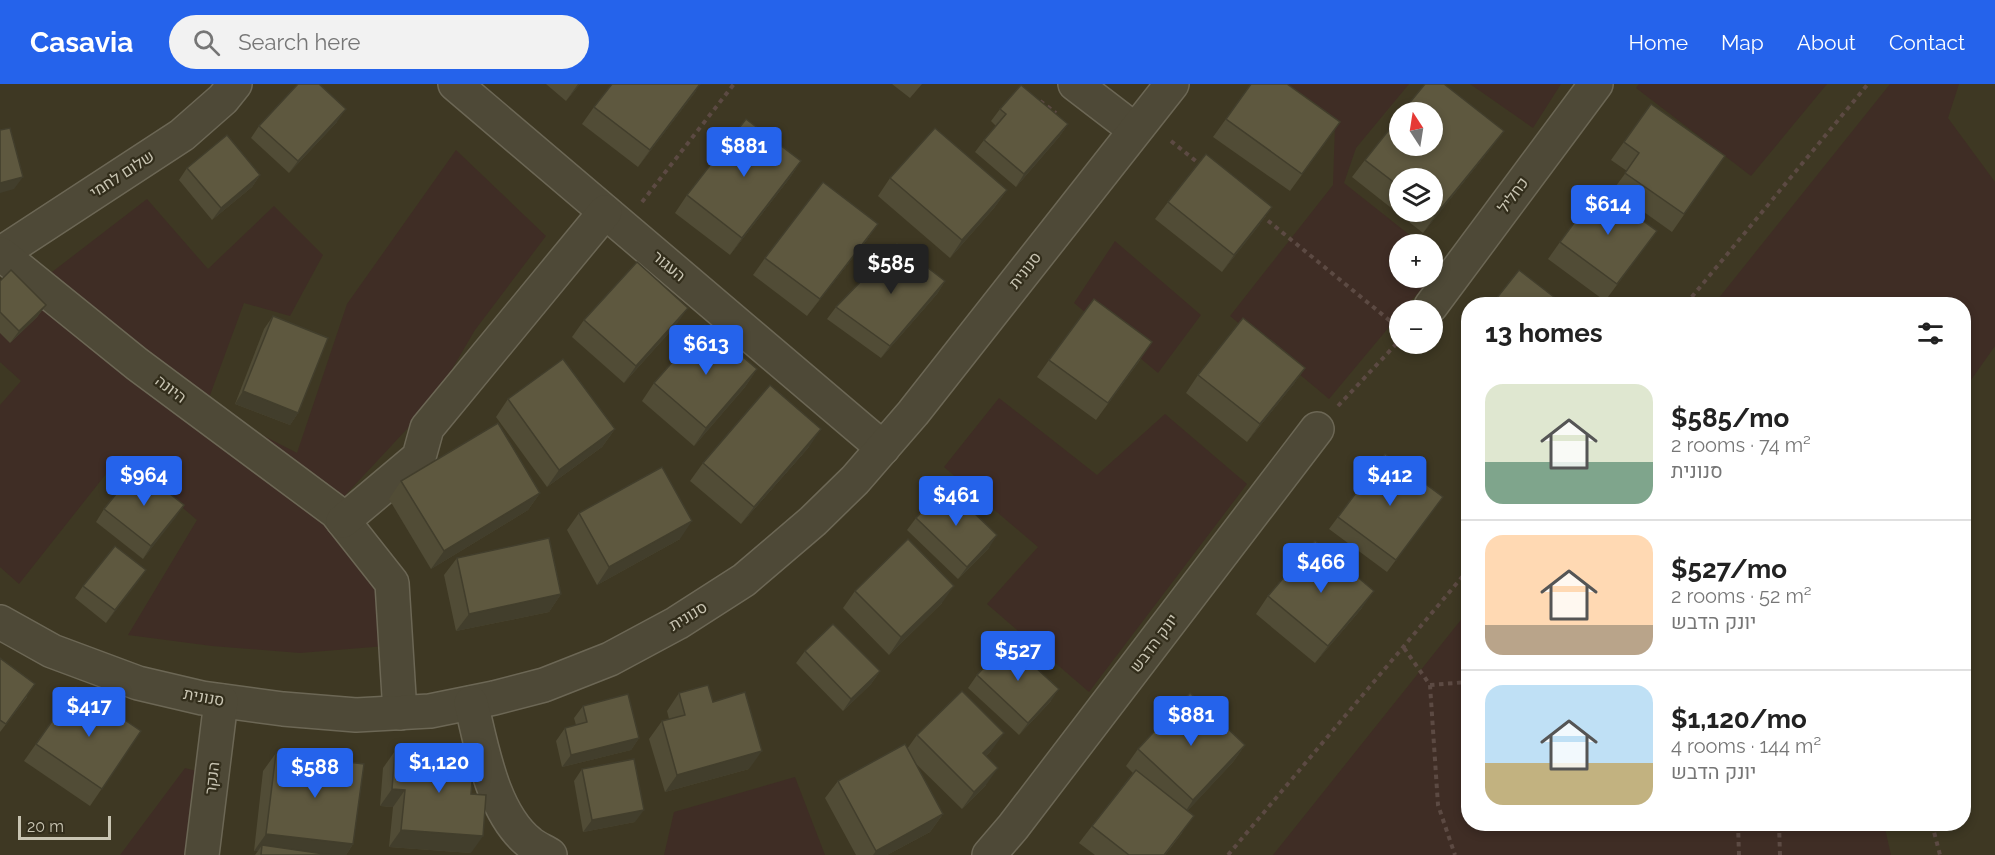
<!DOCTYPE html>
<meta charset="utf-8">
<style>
body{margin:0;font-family:Raleway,Heebo,sans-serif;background:#f2f2f2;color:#222;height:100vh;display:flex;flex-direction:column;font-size:22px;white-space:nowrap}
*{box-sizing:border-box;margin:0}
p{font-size:20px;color:#767676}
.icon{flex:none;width:33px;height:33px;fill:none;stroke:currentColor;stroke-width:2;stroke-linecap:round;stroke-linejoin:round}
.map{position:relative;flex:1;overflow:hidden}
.sheet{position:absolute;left:1461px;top:213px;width:510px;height:534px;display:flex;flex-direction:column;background:#fff;border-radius:24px;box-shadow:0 3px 9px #0003}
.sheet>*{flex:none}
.needle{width:39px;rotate:348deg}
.tools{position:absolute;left:1389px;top:18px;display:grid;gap:12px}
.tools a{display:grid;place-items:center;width:54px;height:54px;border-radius:50%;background:#fff;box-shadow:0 3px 9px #0003;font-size:30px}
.scale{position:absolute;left:18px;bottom:15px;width:93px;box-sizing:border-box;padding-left:6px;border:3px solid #c9c5b3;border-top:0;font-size:16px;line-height:21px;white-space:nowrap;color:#c9c5b3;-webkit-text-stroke:4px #332e1c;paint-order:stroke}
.price{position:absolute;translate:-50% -51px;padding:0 14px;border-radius:6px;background:#2563eb;color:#fff;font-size:20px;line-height:39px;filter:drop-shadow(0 2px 3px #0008)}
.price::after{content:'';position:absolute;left:50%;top:36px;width:18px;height:14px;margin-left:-9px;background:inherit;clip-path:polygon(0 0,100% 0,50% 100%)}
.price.selected{background:#222;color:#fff}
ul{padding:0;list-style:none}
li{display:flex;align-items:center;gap:18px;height:150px;padding:0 24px}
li+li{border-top:2px solid #e0e0e0}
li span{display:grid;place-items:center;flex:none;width:168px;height:120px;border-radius:18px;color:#555}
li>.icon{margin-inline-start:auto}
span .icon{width:72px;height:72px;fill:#fffc;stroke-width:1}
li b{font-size:26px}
h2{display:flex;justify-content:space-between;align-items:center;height:72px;padding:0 24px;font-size:26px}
header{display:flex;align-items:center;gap:36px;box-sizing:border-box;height:84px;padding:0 30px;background:#2563eb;color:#fff}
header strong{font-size:28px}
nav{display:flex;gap:33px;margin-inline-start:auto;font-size:21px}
.search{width:420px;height:54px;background:#f2f2f2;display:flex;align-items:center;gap:15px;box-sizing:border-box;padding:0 21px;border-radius:33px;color:#767676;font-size:22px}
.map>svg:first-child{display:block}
.green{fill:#3f2d25}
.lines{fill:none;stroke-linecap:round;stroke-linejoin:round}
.minor-casing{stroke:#6c6755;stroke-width:36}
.path{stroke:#5c4a43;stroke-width:4;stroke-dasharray:4.5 4.5;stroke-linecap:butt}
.minor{stroke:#4e4937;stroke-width:33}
.wall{fill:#514c36;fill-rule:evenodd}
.shaded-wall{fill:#423e2c}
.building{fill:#5e583f;stroke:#423e2c;stroke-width:1.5}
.labels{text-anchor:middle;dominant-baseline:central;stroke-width:4.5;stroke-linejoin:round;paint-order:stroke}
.street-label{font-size:16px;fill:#c9c5b3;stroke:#332e1c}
</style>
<header>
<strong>Casavia</strong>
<div class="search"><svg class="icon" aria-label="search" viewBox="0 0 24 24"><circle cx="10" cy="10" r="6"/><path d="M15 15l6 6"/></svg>Search here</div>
<nav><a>Home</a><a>Map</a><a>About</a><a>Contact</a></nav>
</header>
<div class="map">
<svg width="1995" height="771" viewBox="0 0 1995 771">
<rect width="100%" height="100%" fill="#3e3823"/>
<g class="green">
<polygon points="1274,0 1409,0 1356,64 1344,99 1421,160 1400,160 1400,194 1431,194 1403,226 1400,226 1399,231 1329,315 1230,232 1333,101 1335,41"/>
<polygon points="1470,0 1561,0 1533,44"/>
<polygon points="1639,0 1827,0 1751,92 1636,4"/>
<polygon points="1890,0 1959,0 1948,34 1995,98 1995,262 1964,306 1964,220 1714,220"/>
<polygon points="456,66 546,152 475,246 434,316 324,434 375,472 410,560 300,569 212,562 128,551 197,436 121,371 19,500 0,483 0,321 21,297 0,278 0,228 147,115 208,185 274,122 323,171 290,232 244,219 206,322 297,369 347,220"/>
<polygon points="1115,157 1201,231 1158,289 1074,219"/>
<polygon points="999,314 1097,391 1165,330 1247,400 1089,608 987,520 1038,463 944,383"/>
<polygon points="1468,527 1468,740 1884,740 1891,771 1273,771"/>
<polygon points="185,684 219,693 213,771 120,771"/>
<polygon points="795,693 825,771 664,771 674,728"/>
</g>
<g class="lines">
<defs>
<g id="minor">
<polyline points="455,0 883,364"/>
<polyline points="1075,0 1135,46"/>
<polyline points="0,170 182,51 223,15 235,0"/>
<polyline points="1,170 137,280 336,428 392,499 400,629"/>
<polyline points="1431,222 1596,0"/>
<polyline points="343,437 419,373 427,344 605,128"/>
<polyline points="0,538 52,567 138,599 202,614 283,625 356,631 430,627 494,614 544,601 610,575 677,539 744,496 813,437 855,396 913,329 1172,0"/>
<path d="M471,619C482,663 492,729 530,759C536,764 544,767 550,771"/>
<polyline points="202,771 221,617"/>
<polyline points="989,771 1013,743 1317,345"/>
</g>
</defs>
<use href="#minor" class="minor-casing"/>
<g class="path">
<polyline points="1040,17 1056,29"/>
<polyline points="1171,57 1202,82"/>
<polyline points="642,118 734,0"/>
<polyline points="1261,131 1400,245"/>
<polyline points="1686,220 1868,0"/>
<polyline points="1338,322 1400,256"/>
<polyline points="1404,564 1430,601 1438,721 1455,771"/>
<polyline points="1430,601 1468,598"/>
<polyline points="1738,740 1739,771"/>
<polyline points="1779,740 1780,771"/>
<polyline points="1932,740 1940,771"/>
<polyline points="1228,771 1468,486"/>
</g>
<use href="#minor" class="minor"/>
</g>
<g class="wall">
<polygon points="546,0 580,0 566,17"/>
<polygon points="892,0 922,0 910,14"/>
<polygon points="1251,0 1328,55 1290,107 1213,53"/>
<polygon points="696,7 638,83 582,40 594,23"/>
<polygon points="1651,20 1725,72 1672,148 1613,106 1627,87 1611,76"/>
<polygon points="1000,25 1068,40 1059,53 1016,103 975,68 984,56 996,42 991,37"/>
<polygon points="337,38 289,89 251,54 259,42"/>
<path d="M1491,64L1423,149L1352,93L1365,76ZM1400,94L1432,128H1400Z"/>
<polygon points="801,77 789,95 730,171 675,129 687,111"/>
<polygon points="187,84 260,91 252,103 212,136 179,96"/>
<polygon points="890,94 1007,106 994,124 950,174 878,112"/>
<polygon points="1168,118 1260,140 1222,188 1155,135"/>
<polygon points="878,140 866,157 807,232 753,191 765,174"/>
<polygon points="1657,147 1605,217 1548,175 1560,158"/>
<polygon points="0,197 46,221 37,233 10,259 0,249"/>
<polygon points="945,197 937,210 881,274 827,235 836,223"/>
<polygon points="273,232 298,329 290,341 235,320 264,245"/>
<polygon points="584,236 676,241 624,299 572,253"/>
<polygon points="1049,276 1140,276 1096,336 1037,293"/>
<polygon points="1305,284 1293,301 1247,358 1186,309 1198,291"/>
<polygon points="757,285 745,303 694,362 642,317 654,299"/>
<polygon points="508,315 615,345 602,363 547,403 496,333"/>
<polygon points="809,363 741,440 690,397 703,379"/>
<polygon points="401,397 540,409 528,426 431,485 389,415"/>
<polygon points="184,421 143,475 96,438 104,425"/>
<polygon points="1434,425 1387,488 1329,445 1338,433"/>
<polygon points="579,429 680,455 597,501 567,446"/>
<polygon points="916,434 989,464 958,495 907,446"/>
<polygon points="457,474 561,510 549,528 456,547 444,491"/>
<polygon points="146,486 106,539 75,514 83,502"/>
<polygon points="855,507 942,519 889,571 843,524"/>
<polygon points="1268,512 1362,524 1315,579 1256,530"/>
<polygon points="805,567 880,587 871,600 843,627 796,579"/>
<polygon points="0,574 27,613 0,648"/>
<polygon points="977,591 1051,617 1019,651 968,604"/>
<polygon points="76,603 141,647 90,722 24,677"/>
<polygon points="679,609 713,618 749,685 665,708 649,655 662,637 669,635 667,627"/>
<polygon points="583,622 639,654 631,666 562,683 556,657 565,644 576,641 574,634"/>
<polygon points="917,651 991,667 986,672 986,701 962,725 913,677 943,730 930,748 887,771 856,771 825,714 838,697 907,665"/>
<polygon points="1245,661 1233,678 1188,726 1182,749 1165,771 1095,771 1079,759 1092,742 1133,689 1126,682 1138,665"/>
<polygon points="395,667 471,710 471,769 389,763 393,723 380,722 383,684"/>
<polygon points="276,669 353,760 346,771 255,771 258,767 254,767 263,687"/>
<polygon points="582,685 635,738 583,748 574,697"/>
</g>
<g class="shaded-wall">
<polygon points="578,0 580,0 566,17"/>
<polygon points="700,0 696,7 638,83 650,66"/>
<polygon points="346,25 337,38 289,89 298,77"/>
<polygon points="1068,40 1059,53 1016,103 1024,90"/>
<polygon points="1504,47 1491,64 1423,149 1435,132"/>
<polygon points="801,77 789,95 730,171 742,154"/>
<polygon points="260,91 252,103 212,136 221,124"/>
<polygon points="23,93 14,105 0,109 0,99"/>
<polygon points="1007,106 994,124 950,174 962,156"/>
<polygon points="1272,123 1260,140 1222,188 1234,171"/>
<polygon points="878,140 866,157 807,232 820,215"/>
<polygon points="945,197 937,210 881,274 890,262"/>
<polygon points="46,221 37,233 10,259 19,247"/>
<polygon points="688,224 676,241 624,299 636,282"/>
<polygon points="1305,284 1293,301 1247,358 1260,340"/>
<polygon points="757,285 745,303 694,362 706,344"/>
<polygon points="243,307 298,329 290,341 235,320"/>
<polygon points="615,345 602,363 547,403 559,386"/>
<polygon points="821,345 809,363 741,440 754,423"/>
<polygon points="540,409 528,426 431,485 444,467"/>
<polygon points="184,421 176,433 143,475 151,462"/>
<polygon points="692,437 680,455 597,501 609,483"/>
<polygon points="997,451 989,464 958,495 967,483"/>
<polygon points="146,486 138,498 106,539 115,526"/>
<polygon points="954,502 942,519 889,571 901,553"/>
<polygon points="1374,507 1362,524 1315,579 1328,562"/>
<polygon points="561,510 549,528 456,547 469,530"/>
<polygon points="880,587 871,600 843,627 851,615"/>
<polygon points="1059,605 1051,617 1019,651 1028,639"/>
<polygon points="1004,649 991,667 971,687 983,669"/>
<polygon points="639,654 631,666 562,683 571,671"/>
<polygon points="1245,661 1233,678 1181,734 1193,716"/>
<polygon points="762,667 749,685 665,708 677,691"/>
<polygon points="998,684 986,701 962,725 974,708"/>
<polygon points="392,705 405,706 393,723 380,722"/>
<polygon points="644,726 635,738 583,748 592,736"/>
<polygon points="943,730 930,748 887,771 873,771 876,767"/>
<polygon points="401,746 483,752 471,769 389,763"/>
<polygon points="266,750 353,760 346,771 287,771 262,761 258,767 254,767"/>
</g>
<g class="building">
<polygon points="298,0 319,0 346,25 298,77 259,42"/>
<polygon points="612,0 700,0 650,66 594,23"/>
<polygon points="1251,0 1287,0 1340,38 1302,90 1226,35"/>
<polygon points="1425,0 1444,0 1504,47 1435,132 1430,128 1432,128 1432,94 1400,94 1400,103 1365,76 1400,32 1400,62 1432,62 1432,28 1402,28"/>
<polygon points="1021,1 1068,40 1024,90 984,56 1006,30 1000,25"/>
<polygon points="1651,20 1725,72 1684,130 1625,89 1639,69 1624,58"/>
<polygon points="746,35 801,77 742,154 687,111"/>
<polygon points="10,44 23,93 0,99 0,46"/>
<polygon points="935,44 1007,106 962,156 890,94"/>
<polygon points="227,51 260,91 221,124 187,84"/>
<polygon points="1206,70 1272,123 1234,171 1168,118"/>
<polygon points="823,98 878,140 820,215 765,174"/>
<polygon points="1599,105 1657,147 1617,200 1560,158"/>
<polygon points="897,160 945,197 890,262 836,223"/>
<polygon points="637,178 688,224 636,282 584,236"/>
<polygon points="11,186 46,221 19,247 0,228 0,197"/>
<polygon points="1519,186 1563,220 1492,220"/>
<polygon points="1094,215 1152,258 1108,319 1049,276"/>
<polygon points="273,232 328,254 298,329 243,307"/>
<polygon points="1243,234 1305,284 1260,340 1198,291"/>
<polygon points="705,241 757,285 706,344 654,299"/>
<polygon points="563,275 615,345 559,386 508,315"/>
<polygon points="770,301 821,345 754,423 703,379"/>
<polygon points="498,339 540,409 444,467 401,397"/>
<polygon points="1385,370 1443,413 1396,476 1338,433"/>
<polygon points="662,383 692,437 609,483 579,429"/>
<polygon points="137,384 184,421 151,462 104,425"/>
<polygon points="946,402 997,451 967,483 916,434"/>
<polygon points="549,454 561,510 469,530 457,474"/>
<polygon points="908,455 954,502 901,553 855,507"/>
<polygon points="1315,457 1374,507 1328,562 1268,512"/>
<polygon points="115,462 146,486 115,526 83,502"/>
<polygon points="833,540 880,587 851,615 805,567"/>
<polygon points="1008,558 1059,605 1028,639 977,591"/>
<polygon points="0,574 35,600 6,640 0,636"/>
<polygon points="708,601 713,618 745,608 762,667 677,691 662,637 685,631 679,609"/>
<polygon points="76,603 141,647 102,705 36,660"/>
<polygon points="962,607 1004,649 983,669 998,684 974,708 917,651"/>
<polygon points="1190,609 1245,661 1193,716 1138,665"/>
<polygon points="628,610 639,654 571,671 565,644 587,638 583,622"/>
<polygon points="905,660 943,730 876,767 838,697"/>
<polygon points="395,667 474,672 471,710 486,711 483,752 401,746 405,706 392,705"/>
<polygon points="276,669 364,680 353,760 266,750"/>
<polygon points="634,675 644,726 592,736 582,685"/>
<polygon points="1136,686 1194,732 1164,771 1129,771 1092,742"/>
<polygon points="262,761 331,771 261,771"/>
</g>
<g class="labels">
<g class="street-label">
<text transform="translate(122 90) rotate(-33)">שלום לחמי</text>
<text transform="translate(1513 111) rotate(-54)">כחליל</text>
<text transform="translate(669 182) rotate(40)">העגור</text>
<text transform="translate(1025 186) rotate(-52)">סנונית</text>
<text transform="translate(171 305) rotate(37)">היונה</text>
<text transform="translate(688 532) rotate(-31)">סנונית</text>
<text transform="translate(1154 559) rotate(-53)">יונק הדבש</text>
<text transform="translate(204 613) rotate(10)">סנונית</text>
<text transform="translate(212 694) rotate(-83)">הנקר</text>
</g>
</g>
</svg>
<div class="tools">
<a><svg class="needle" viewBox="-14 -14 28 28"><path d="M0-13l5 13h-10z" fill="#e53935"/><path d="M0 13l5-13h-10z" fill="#767676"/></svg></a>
<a><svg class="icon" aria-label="layers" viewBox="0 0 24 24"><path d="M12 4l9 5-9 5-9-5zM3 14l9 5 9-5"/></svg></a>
<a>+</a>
<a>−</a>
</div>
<div class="scale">20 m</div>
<b class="price" style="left:744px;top:94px">$881</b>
<b class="price" style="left:1608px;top:152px">$614</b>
<b class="price selected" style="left:891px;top:211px">$585</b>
<b class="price" style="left:706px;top:292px">$613</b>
<b class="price" style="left:144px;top:423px">$964</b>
<b class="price" style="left:1390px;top:423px">$412</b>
<b class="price" style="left:956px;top:443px">$461</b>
<b class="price" style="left:1321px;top:510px">$466</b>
<b class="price" style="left:1018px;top:598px">$527</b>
<b class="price" style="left:89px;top:654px">$417</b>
<b class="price" style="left:1191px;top:663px">$881</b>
<b class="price" style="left:439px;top:710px">$1,120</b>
<b class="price" style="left:315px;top:715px">$588</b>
<section class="sheet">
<h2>13 homes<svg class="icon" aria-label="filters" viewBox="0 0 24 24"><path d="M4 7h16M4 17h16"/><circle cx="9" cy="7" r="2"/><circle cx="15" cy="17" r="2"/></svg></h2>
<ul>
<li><span style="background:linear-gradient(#dfe7d0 65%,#7fa58c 0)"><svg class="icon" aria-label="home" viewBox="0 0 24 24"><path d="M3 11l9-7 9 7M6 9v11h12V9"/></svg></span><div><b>$585/mo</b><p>2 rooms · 74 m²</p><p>סנונית</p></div></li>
<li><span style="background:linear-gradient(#ffd9b3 75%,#b9a48a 0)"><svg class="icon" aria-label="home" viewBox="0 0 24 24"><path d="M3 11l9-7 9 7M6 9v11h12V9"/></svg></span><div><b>$527/mo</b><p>2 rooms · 52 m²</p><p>יונק הדבש</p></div></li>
<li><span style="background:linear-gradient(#bfe0f5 65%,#c2b280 0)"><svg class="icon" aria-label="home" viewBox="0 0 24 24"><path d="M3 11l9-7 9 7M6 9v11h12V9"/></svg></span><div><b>$1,120/mo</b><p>4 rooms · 144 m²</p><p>יונק הדבש</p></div></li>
</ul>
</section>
</div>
